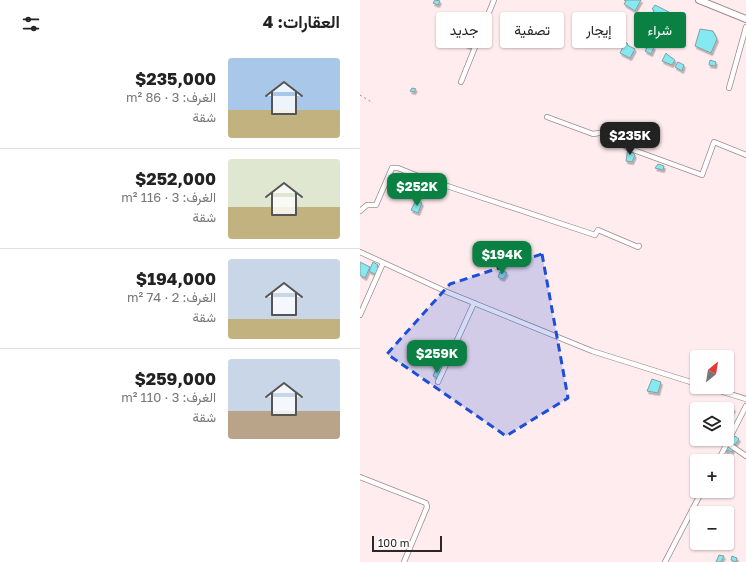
<!DOCTYPE html>
<html lang="ar">
<meta charset="utf-8">
<style>
body{margin:0;font-family:"Golos Text",Vazirmatn,sans-serif;background:#f2f2f2;color:#222;direction:rtl;height:100vh;display:flex;flex-direction:column;font-size:15px;white-space:nowrap}
*{box-sizing:border-box;margin:0}
p{font-size:13px;color:#767676}
.icon{flex:none;width:22px;height:22px;fill:none;stroke:currentColor;stroke-width:2;stroke-linecap:round;stroke-linejoin:round}
.map{position:relative;flex:1;overflow:hidden;direction:ltr}
.sheet{display:flex;flex-direction:column;background:#fff;width:360px}
.sheet>*{flex:none}
.top-card{position:absolute;left:12px;top:12px;width:314px;height:36px;direction:rtl;display:flex;gap:8px}
.needle{width:26px;rotate:30deg}
.tools{position:absolute;left:330px;top:350px;display:grid;gap:8px}
.tools a{display:grid;place-items:center;width:44px;height:44px;border-radius:4px;background:#fff;box-shadow:0 1px 3px #0004;font-size:20px}
.scale{position:absolute;left:12px;bottom:10px;width:70px;box-sizing:border-box;padding-left:4px;border:2px solid #2e2526;border-top:0;font-size:11px;line-height:14px;white-space:nowrap;color:#2e2526;-webkit-text-stroke:3px #fefefe;paint-order:stroke}
.price{position:absolute;translate:-50% -34px;padding:0 9px;border-radius:8px;background:#0b8043;color:#fff;font-size:13px;line-height:26px;filter:drop-shadow(0 1px 2px #0008)}
.price::after{content:'';position:absolute;left:50%;top:24px;width:12px;height:9px;margin-left:-6px;background:inherit;clip-path:polygon(0 0,100% 0,50% 100%)}
.price.active{background:#222;color:#fff}
ul{padding:0;list-style:none}
li{display:flex;align-items:center;gap:12px;height:100px;padding:0 20px}
li+li{border-top:1px solid #e0e0e0}
li span{display:grid;place-items:center;flex:none;width:112px;height:80px;border-radius:4px;color:#555}
li>.icon{margin-inline-start:auto}
span .icon{width:48px;height:48px;fill:#fffc;stroke-width:1}
li b{font-size:17px}
h2{display:flex;justify-content:space-between;align-items:center;height:48px;padding:0 20px;font-size:17px}
.tag{padding:0 14px;border-radius:4px;background:#fff;box-shadow:0 1px 3px #0004;font-size:14px;line-height:36px}
.tag.active{background:#0b8043;color:#fff}
main{display:flex;flex:1;min-height:0}
.map>svg:first-child{display:block}
.building{fill:#85e9f2;stroke:#869d9f;filter:url(#shadow)}
.lines{fill:none;stroke-linecap:round;stroke-linejoin:round}
.minor-casing{stroke:#a08b8d;stroke-width:6}
.secondary-casing{stroke:#a08b8d;stroke-width:8}
.path{stroke:#9b8d8e;stroke-width:1;stroke-dasharray:2 3;stroke-linecap:butt}
.minor{stroke:#fff;stroke-width:4.5}
.secondary{stroke:#fff;stroke-width:6}
.marked{fill:#1d4ed8;fill-opacity:0.2;stroke:#1d4ed8;stroke-width:3;stroke-dasharray:8 5;stroke-linejoin:round}
</style>
<main>
<div class="map">
<svg width="386" height="562" viewBox="0 0 386 562">
<defs>
<filter id="shadow"><feDropShadow dx="1.5" dy="2.5" stdDeviation="0" flood-color="#0004"/></filter>
</defs>
<rect width="100%" height="100%" fill="#ffecee"/>
<g class="building">
<polygon points="75,0 80,1 78,5 73,3"/>
<polygon points="264,0 281,0 275,11 264,4 266,1"/>
<polygon points="295,5 309,12 307,14 304,13 302,16 305,18 306,15 312,19 310,22 309,21 307,24 308,25 309,23 313,25 311,29 307,26 306,29 298,24 300,21 298,20 297,21 293,19 294,17 291,16 294,10 292,9"/>
<polygon points="104,29 115,35 114,38 116,38 111,48 100,43 101,41 99,39"/>
<polygon points="340,29 353,31 357,39 351,53 335,46"/>
<polygon points="264,41 268,44 267,45 275,49 270,58 260,53 264,45 262,44"/>
<polygon points="286,43 294,47 291,54 285,51 287,48 284,47"/>
<polygon points="306,53 308,55 315,60 312,65 302,61"/>
<polygon points="350,60 356,62 355,66 349,65"/>
<polygon points="318,62 324,65 322,71 315,67"/>
<polygon points="52,88 56,89 54,92 50,91"/>
<polygon points="268,148 275,155 272,162 266,161"/>
<polygon points="298,164 304,166 303,170 295,168"/>
<polygon points="56,200 62,203 58,213 51,210"/>
<polygon points="0,262 10,267 5,278 0,275"/>
<polygon points="13,262 18,265 17,267 19,268 16,275 9,271"/>
<polygon points="144,271 147,273 143,279 138,277 140,272 142,274"/>
<polygon points="76,369 81,372 78,378 73,376"/>
<polygon points="292,379 301,382 298,393 287,391"/>
<polygon points="363,404 374,409 370,416 367,415 367,409 361,409"/>
<polygon points="375,436 379,439 375,445 371,442"/>
<polygon points="367,445 373,449 372,452 368,450 367,452 364,450"/>
<polygon points="359,555 364,556 361,562 356,562"/>
<polygon points="372,556 377,558 376,562 371,560"/>
</g>
<g class="lines">
<defs>
<g id="minor">
<polyline points="101,82 134,0"/>
<polyline points="369,88 386,27"/>
<polyline points="187,117 233,134 245,132 268,148 342,175 354,142 386,155"/>
<polyline points="0,211 7,205 16,205 32,168 38,168 63,178 235,235 238,230 278,247 279,246"/>
<polyline points="0,252 87,292 232,351 337,384"/>
<polyline points="0,315 23,263"/>
<polyline points="78,382 114,303"/>
<polyline points="347,387 386,399"/>
<polyline points="367,443 386,456"/>
<polyline points="358,461 386,406"/>
<polyline points="0,477 66,503 67,507 44,562"/>
<polyline points="305,562 342,491"/>
</g>
<polyline id="secondary" points="339,0 386,19"/>
</defs>
<use href="#minor" class="minor-casing"/>
<use href="#secondary" class="secondary-casing"/>
<polyline class="path" points="0,95 13,103"/>
<use href="#minor" class="minor"/>
<use href="#secondary" class="secondary"/>
</g>
<path class="marked" d="M182,254L208,398L146,436L27,354L90,284Z"/>
</svg>
<div class="tools">
<a><svg class="needle" viewBox="-14 -14 28 28"><path d="M0-13l5 13h-10z" fill="#e53935"/><path d="M0 13l5-13h-10z" fill="#767676"/></svg></a>
<a><svg class="icon" aria-label="layers" viewBox="0 0 24 24"><path d="M12 4l9 5-9 5-9-5zM3 14l9 5 9-5"/></svg></a>
<a>+</a>
<a>−</a>
</div>
<div class="scale">100 m</div>
<b class="price active" style="left:270px;top:156px">$235K</b>
<b class="price" style="left:57px;top:207px">$252K</b>
<b class="price" style="left:142px;top:275px">$194K</b>
<b class="price" style="left:77px;top:374px">$259K</b>
<div class="top-card">
<a class="tag active">شراء</a>
<a class="tag">إيجار</a>
<a class="tag">تصفية</a>
<a class="tag">جديد</a>
</div>
</div>
<section class="sheet">
<h2>العقارات: 4<svg class="icon" aria-label="filters" viewBox="0 0 24 24"><path d="M4 7h16M4 17h16"/><circle cx="9" cy="7" r="2"/><circle cx="15" cy="17" r="2"/></svg></h2>
<ul>
<li><span style="background:linear-gradient(#a9c7e8 65%,#c2b280 0)"><svg class="icon" aria-label="home" viewBox="0 0 24 24"><path d="M3 11l9-7 9 7M6 9v11h12V9"/></svg></span><div><b>$235,000</b><p>الغرف: 3 · 86 m²</p><p>شقة</p></div></li>
<li><span style="background:linear-gradient(#dfe7d0 60%,#c2b280 0)"><svg class="icon" aria-label="home" viewBox="0 0 24 24"><path d="M3 11l9-7 9 7M6 9v11h12V9"/></svg></span><div><b>$252,000</b><p>الغرف: 3 · 116 m²</p><p>شقة</p></div></li>
<li><span style="background:linear-gradient(#c9d6e8 75%,#c2b280 0)"><svg class="icon" aria-label="home" viewBox="0 0 24 24"><path d="M3 11l9-7 9 7M6 9v11h12V9"/></svg></span><div><b>$194,000</b><p>الغرف: 2 · 74 m²</p><p>شقة</p></div></li>
<li><span style="background:linear-gradient(#c9d6e8 65%,#b9a48a 0)"><svg class="icon" aria-label="home" viewBox="0 0 24 24"><path d="M3 11l9-7 9 7M6 9v11h12V9"/></svg></span><div><b>$259,000</b><p>الغرف: 3 · 110 m²</p><p>شقة</p></div></li>
</ul>
</section>
</main>
